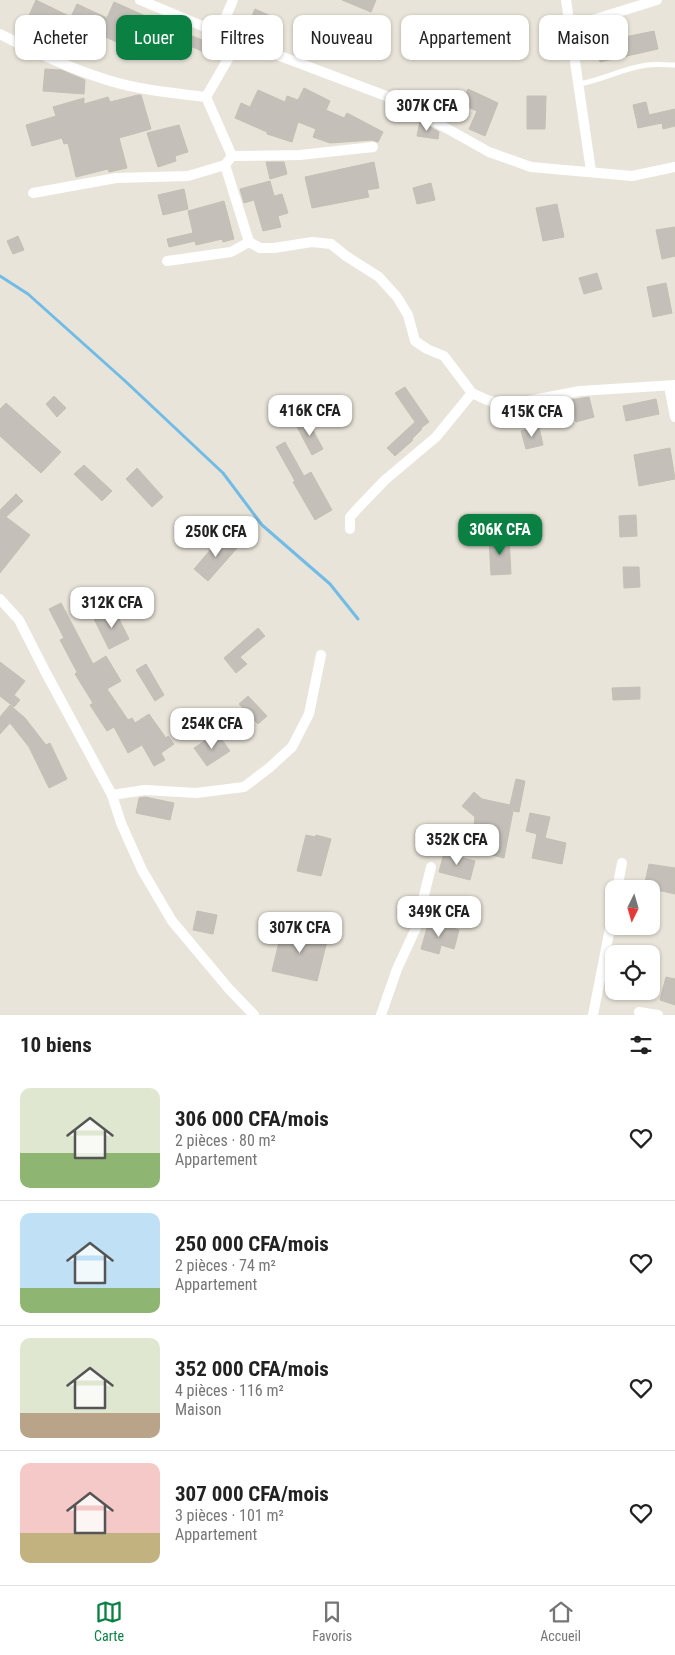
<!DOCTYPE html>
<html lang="fr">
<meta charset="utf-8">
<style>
body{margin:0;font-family:"Roboto Condensed",sans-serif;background:#f2f2f2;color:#222;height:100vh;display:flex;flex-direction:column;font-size:19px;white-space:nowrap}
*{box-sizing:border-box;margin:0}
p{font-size:16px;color:#767676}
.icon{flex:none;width:28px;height:28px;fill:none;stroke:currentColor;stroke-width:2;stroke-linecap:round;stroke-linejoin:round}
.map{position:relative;height:1015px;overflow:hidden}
.sheet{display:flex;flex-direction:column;background:#fff;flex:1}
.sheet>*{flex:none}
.guide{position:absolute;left:15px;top:15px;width:645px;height:45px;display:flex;gap:10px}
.needle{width:32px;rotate:185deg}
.tools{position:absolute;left:605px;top:880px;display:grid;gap:10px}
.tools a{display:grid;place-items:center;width:55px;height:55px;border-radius:10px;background:#fff;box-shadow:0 1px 4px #0004;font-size:25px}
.price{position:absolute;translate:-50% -42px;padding:0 11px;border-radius:10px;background:#fff;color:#222;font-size:16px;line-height:32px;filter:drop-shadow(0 1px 2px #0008)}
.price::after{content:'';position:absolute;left:50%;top:30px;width:15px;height:11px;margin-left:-8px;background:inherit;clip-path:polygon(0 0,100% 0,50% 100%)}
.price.active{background:#0b8043;color:#fff}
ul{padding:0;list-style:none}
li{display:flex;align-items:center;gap:15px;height:125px;padding:0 20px}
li+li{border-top:1px solid #e0e0e0}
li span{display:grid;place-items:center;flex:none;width:140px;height:100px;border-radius:10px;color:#555}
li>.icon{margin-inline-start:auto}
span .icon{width:60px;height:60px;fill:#fffc;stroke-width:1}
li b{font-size:21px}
h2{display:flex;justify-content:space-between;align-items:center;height:60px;padding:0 20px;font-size:21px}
.chip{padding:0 18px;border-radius:10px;background:#fff;box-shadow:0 1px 4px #0004;font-size:18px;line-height:45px}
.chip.active{background:#0b8043;color:#fff}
.tab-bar{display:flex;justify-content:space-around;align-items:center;height:70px;border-top:1px solid #e0e0e0;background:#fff;font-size:14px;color:#767676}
.tab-bar a{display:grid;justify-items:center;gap:2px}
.tab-bar .active{color:#0b8043}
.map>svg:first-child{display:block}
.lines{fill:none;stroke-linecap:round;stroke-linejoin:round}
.stream{stroke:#71bce6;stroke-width:3}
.building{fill:#c4c0b9;stroke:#c4bfb3}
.lane{stroke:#fff;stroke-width:5}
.street{stroke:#fff;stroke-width:10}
</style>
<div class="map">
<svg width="675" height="1015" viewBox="0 0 675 1015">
<rect width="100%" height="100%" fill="#e9e4d9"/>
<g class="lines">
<polyline class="stream" points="0,276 28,294 124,380 223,473 262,525 330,584 358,619"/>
</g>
<g class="building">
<polygon points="36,0 71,17 77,4 107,18 114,2 161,23 147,56 86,28 73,57 22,31"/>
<polygon points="342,0 376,0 371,12"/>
<polygon points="255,9 275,18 268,36 247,27"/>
<polygon points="177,31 190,37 182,56 169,50"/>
<polygon points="654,31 658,49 600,62 596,43"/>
<polygon points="192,36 210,43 206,53 188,45"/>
<polygon points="45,69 61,70 85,80 84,94 43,91"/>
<polygon points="304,88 330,101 326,110 344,118 347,113 383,132 378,142 372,140 330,143 313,137 316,129 298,122 292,142 267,134 267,132 235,118 241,103 250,107 258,90 285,102 287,96 298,100"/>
<polygon points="468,89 498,103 485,136 469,129 477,111 461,104"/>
<polygon points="138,95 141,95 151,129 119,138 127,168 109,172 108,169 76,177 68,143 64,144 62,138 32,146 26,125 56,116 53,107 84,98 84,104 108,97 110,102"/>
<polygon points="527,96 546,96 545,129 527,129"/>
<polygon points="646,102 649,115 675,109 675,126 663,129 662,123 638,128 633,105"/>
<polygon points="420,121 439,132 438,139 417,136"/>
<polygon points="179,125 188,152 175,156 176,161 158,167 147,133"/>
<polygon points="266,162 284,162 287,174 270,179"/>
<polygon points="374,162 379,188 367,190 369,197 312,208 305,177"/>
<polygon points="270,181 274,196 282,194 288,213 278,216 281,227 263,231 254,200 244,203 240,189"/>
<polygon points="431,183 435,200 417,204 413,188"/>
<polygon points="184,189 188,209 163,215 158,195"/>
<polygon points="224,201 234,239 223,242 222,239 196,245 195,241 169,247 167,239 193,233 188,211"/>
<polygon points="557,204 564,237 543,241 536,208"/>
<polygon points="675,227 675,256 662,259 656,230"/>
<polygon points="18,236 24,250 13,254 7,241"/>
<polygon points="597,273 602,289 584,294 579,278"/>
<polygon points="666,283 672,313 653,317 647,287"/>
<polygon points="405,387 429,422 421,428 422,429 412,439 413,440 395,456 387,448 415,422 395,393"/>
<polygon points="54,396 66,408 57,417 46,404"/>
<polygon points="589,397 594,417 576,422 571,400"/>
<polygon points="656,399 659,414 626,421 623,406"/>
<polygon points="6,403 61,452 41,473 0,436 0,409"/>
<polygon points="307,419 323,449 312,455 296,425"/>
<polygon points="539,427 543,445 526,449 521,431"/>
<polygon points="285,442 304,476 311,472 332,510 315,520 293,482 295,481 276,447"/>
<polygon points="670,448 675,479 639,486 634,455"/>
<polygon points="84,465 112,491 102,501 74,474"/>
<polygon points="137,468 163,497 152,507 126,479"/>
<polygon points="16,494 23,501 6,517 30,535 0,573 0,510"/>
<polygon points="636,515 637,536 620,537 619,516"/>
<polygon points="224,534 238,547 208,581 194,569"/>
<polygon points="509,537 511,574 491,575 489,538"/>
<polygon points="623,567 639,567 640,587 624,588"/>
<polygon points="61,603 93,664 106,656 121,681 107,689 128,720 132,718 135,723 149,714 166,738 168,736 174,744 161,753 165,760 154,766 142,745 128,753 114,727 107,731 90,705 93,703 75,674 77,672 60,640 64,638 49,609"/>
<polygon points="114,609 129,639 109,649 94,619"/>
<polygon points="258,628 265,636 240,657 247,664 236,673 224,658"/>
<polygon points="0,662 25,681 14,695 20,700 14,707 0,696"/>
<polygon points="146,664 164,695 155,701 136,670"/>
<polygon points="640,687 640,699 613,700 612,688"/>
<polygon points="248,696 267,716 258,724 239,704"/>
<polygon points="10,705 25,718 46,745 50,743 67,779 49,788 29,747 10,723 0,734 0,717"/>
<polygon points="217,733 230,751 207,766 194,748"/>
<polygon points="516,779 525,781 519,812 513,811 504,858 492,855 496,831 474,826 475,817 462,806 474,792 482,799 510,805"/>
<polygon points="145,797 174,803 170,820 136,813 139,798"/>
<polygon points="530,813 550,817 545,838 566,843 562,864 532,858 537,834 526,831"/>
<polygon points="306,835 315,837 316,835 331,839 321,876 297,871"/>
<polygon points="444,853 475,861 470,880 439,872"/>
<polygon points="649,864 675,868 675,894 644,887"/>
<polygon points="197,911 217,915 213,934 193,930"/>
<polygon points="429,921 459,930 454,949 441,945 439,954 421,949"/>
<polygon points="283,926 328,937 317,981 272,971"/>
<polygon points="666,977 675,979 675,1005 660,1000"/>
</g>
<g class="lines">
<path class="lane" d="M579,84C602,80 624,68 647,65C656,64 666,65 675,65"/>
<g class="street">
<polyline points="140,0 219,33 394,99 489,152 531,167 632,176 675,167"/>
<polyline points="566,0 591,171"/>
<polyline points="570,27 657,0"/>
<polyline points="219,33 233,0"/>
<path d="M0,34C38,54 93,79 135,87C158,92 183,94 206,97L239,40"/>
<polyline points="206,97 232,156"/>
<polyline points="232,156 300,155 373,147"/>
<polyline points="225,165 249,242 260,248 274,248 312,242 331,244 346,256 379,277 397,297 408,315 415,341 427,349 444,356 472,393 487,400 502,404 512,404 580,391 675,385"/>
<polyline points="33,193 116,178 188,176 225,165 232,156"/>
<polyline points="167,261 231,252 249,242"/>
<polyline points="669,386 675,417"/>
<polyline points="350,529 350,517 358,508 385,480 436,437 472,393"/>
<polyline points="0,599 19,620 46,673 112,795 121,823 142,870 172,921 229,989 254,1015"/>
<polyline points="112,795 145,790 196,793 244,787 269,768 292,747 309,714 321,655"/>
<polyline points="617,889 622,863"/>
<polyline points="639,1012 658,1015"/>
<polyline points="381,1015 397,969 416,928 431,867"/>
<polyline points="593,1015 614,908"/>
</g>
</g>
</svg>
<div class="tools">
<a><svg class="needle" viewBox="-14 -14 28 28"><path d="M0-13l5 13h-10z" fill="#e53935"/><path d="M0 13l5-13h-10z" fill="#767676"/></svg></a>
<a><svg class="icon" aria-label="locate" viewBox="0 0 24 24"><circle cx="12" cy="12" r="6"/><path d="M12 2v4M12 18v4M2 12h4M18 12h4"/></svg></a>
</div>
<b class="price" style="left:427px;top:132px">307K CFA</b>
<b class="price" style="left:310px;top:437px">416K CFA</b>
<b class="price" style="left:532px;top:438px">415K CFA</b>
<b class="price active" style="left:500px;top:556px">306K CFA</b>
<b class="price" style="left:216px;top:558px">250K CFA</b>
<b class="price" style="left:112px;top:629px">312K CFA</b>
<b class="price" style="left:212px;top:750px">254K CFA</b>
<b class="price" style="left:457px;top:866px">352K CFA</b>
<b class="price" style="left:439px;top:938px">349K CFA</b>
<b class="price" style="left:300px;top:954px">307K CFA</b>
<div class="guide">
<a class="chip">Acheter</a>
<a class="chip active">Louer</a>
<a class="chip">Filtres</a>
<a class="chip">Nouveau</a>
<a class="chip">Appartement</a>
<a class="chip">Maison</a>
</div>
</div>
<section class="sheet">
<h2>10 biens<svg class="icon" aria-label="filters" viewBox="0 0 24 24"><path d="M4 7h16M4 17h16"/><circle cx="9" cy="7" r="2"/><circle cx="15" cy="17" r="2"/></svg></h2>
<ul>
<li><span style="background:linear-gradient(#dfe7d0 65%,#8fb573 0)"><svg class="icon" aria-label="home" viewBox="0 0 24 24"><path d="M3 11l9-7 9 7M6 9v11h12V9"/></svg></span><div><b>306 000 CFA/mois</b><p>2 pièces · 80 m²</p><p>Appartement</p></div><svg class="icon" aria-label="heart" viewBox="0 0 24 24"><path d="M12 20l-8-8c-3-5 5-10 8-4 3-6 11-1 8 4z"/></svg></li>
<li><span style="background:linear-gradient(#bfe0f5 75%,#8fb573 0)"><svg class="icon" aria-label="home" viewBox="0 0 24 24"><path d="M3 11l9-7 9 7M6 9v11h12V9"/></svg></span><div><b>250 000 CFA/mois</b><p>2 pièces · 74 m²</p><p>Appartement</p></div><svg class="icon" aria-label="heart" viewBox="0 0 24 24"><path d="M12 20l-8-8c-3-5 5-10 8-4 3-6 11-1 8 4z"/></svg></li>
<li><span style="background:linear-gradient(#dfe7d0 75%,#b9a48a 0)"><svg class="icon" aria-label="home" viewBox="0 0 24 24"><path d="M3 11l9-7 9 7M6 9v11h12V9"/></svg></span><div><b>352 000 CFA/mois</b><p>4 pièces · 116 m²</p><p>Maison</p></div><svg class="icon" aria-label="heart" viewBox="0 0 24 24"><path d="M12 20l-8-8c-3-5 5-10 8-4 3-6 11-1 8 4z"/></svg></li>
<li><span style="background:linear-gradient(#f6c9c9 70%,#c2b280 0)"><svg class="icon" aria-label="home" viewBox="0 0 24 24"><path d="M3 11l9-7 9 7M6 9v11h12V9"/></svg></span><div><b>307 000 CFA/mois</b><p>3 pièces · 101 m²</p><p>Appartement</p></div><svg class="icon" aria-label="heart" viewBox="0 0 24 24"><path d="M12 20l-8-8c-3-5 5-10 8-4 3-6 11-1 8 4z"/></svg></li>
</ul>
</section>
<nav class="tab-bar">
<a class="active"><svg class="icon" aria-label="map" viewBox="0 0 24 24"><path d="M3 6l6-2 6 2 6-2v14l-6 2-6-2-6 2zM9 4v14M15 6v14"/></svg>Carte</a>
<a><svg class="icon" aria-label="saved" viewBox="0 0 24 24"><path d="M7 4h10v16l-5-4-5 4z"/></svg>Favoris</a>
<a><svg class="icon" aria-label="home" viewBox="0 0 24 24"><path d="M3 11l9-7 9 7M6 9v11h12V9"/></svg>Accueil</a>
</nav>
